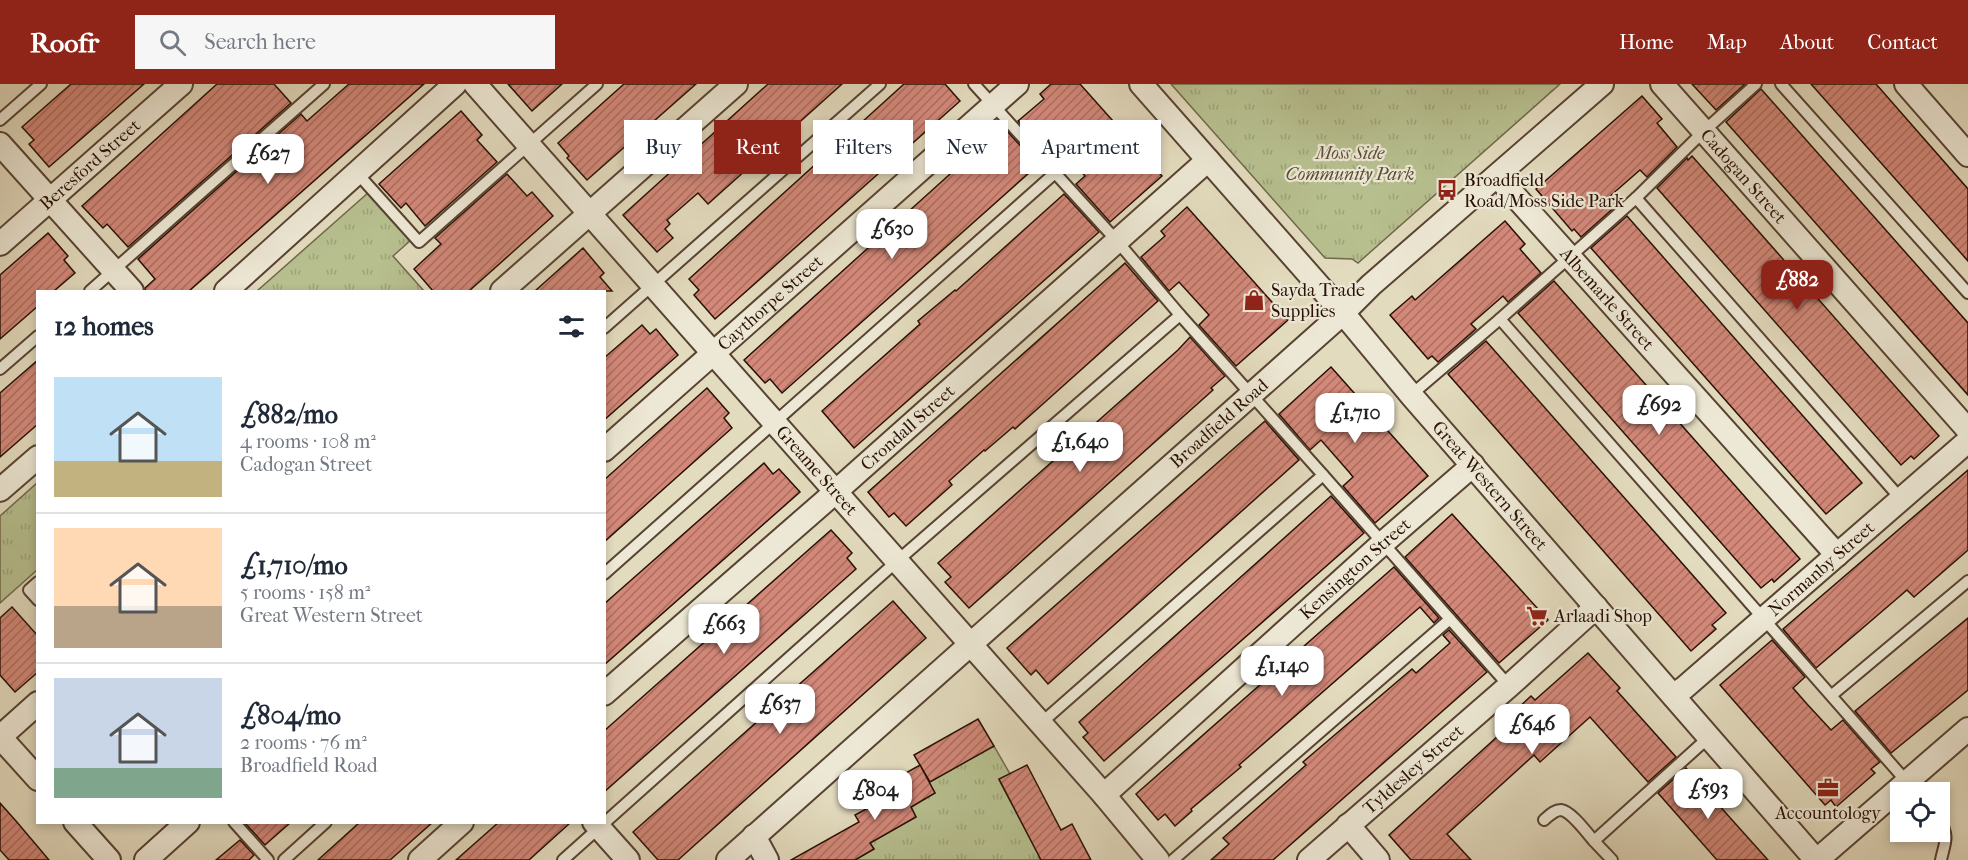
<!DOCTYPE html>
<meta charset="utf-8">
<style>
body{margin:0;font-family:"IM FELL French Canon",serif;background:#f6f6f7;color:#1f2937;height:100vh;display:flex;flex-direction:column;font-size:22px;white-space:nowrap}
*{box-sizing:border-box;margin:0}
p{font-size:20px;color:#747a83}
.icon{flex:none;width:33px;height:33px;fill:none;stroke:currentColor;stroke-width:2;stroke-linecap:round;stroke-linejoin:round}
.map{position:relative;flex:1;overflow:hidden}
.sheet{position:absolute;left:36px;top:206px;width:570px;height:534px;display:flex;flex-direction:column;background:#fff;border-radius:0px;box-shadow:0 3px 9px #0003}
.sheet>*{flex:none}
.banner{position:absolute;left:624px;top:36px;width:570px;height:54px;display:flex;gap:12px}
.buttons{position:absolute;left:1890px;top:698px;display:grid;gap:12px}
.buttons a{display:grid;place-items:center;width:60px;height:60px;border-radius:0px;background:#fff;box-shadow:0 3px 9px #0003;font-size:30px}
.price{position:absolute;translate:-50% -51px;padding:0 14px;border-radius:12px;background:#fff;color:#222;font-size:20px;line-height:39px;filter:drop-shadow(0 2px 3px #0008)}
.price::after{content:'';position:absolute;left:50%;top:36px;width:18px;height:14px;margin-left:-9px;background:inherit;clip-path:polygon(0 0,100% 0,50% 100%)}
.price.selected{background:#8f2418;color:#fff}
ul{padding:0;list-style:none}
li{display:flex;align-items:center;gap:18px;height:150px;padding:0 18px}
li+li{border-top:2px solid #e0e1e3}
li span{display:grid;place-items:center;flex:none;width:168px;height:120px;border-radius:0px;color:#555}
li>.icon{margin-inline-start:auto}
span .icon{width:72px;height:72px;fill:#fffc;stroke-width:1}
li b{font-size:26px}
h2{display:flex;justify-content:space-between;align-items:center;height:72px;padding:0 18px;font-size:26px}
.chip{padding:0 21px;border-radius:0px;background:#fff;box-shadow:0 3px 9px #0003;font-size:21px;line-height:54px}
.chip.selected{background:#8f2418;color:#fff}
header{display:flex;align-items:center;gap:36px;box-sizing:border-box;height:84px;padding:0 30px;background:#8f2418;color:#fff}
header strong{font-size:28px}
nav{display:flex;gap:33px;margin-inline-start:auto;font-size:21px}
.search{width:420px;height:54px;background:#f6f6f7;display:flex;align-items:center;gap:15px;box-sizing:border-box;padding:0 21px;border-radius:0px;color:#747a83;font-size:22px}
.map>svg:first-child{display:block}
.grass{fill:url(#grass-tufts);stroke:#70684a;stroke-width:1.5}
.building{fill:url(#building-hatch);stroke:#281004;stroke-width:1.5}
.lines{fill:none;stroke-linecap:round;stroke-linejoin:round}
.lane-casing{stroke:#574332;stroke-width:14}
.street-casing{stroke:#574332;stroke-width:26}
.lane{stroke:#ede8d5;stroke-width:10}
.street{stroke:#ede8d5;stroke-width:22}
.labels{text-anchor:middle;dominant-baseline:central;stroke-width:4.5;stroke-linejoin:round;paint-order:stroke}
.park-label{font-size:18px;font-style:italic;fill:#5a4d35;stroke:#ede8d5}
.street-label{font-size:18px;fill:#281004;stroke:#ede8d5}
.poi-label{font-size:18px;fill:#281004;stroke:#ede8d5;text-anchor:start}
</style>
<header>
<strong>Roofr</strong>
<div class="search"><svg class="icon" aria-label="search" viewBox="0 0 24 24"><circle cx="10" cy="10" r="6"/><path d="M15 15l6 6"/></svg>Search here</div>
<nav><a>Home</a><a>Map</a><a>About</a><a>Contact</a></nav>
</header>
<div class="map">
<svg width="1968" height="776" viewBox="0 0 1968 776">
<defs>
<pattern id="grass-tufts" width="24" height="20" patternUnits="userSpaceOnUse" patternTransform="scale(1.5)"><rect width="24" height="20" fill="#b7bf8f"/><path d="M3 7l-1-3M5 7V3M7 7l1-3M15 17l-1-3M17 17v-4M19 17l1-3" fill="none" stroke="#9da37a"/></pattern>
<pattern id="building-hatch" width="6" height="6" patternUnits="userSpaceOnUse" patternTransform="scale(1.5)"><rect width="6" height="6" fill="#d38879"/><path d="M-1 1l2-2M0 6l6-6M5 7l2-2" fill="none" stroke="#ab6e61"/></pattern>
</defs>
<rect width="100%" height="100%" fill="#e3dbbe"/>
<filter id="stains"><feTurbulence type="fractalNoise" baseFrequency=".00333" numOctaves="4"/><feColorMatrix values="0 0 0 0 .2 0 0 0 0 .09 0 0 0 0 .02 0 0 0 .5 -.17"/></filter>
<radialGradient id="worn" r=".72"><stop offset=".6" stop-color="#630" stop-opacity="0"/><stop offset="1" stop-color="#630" stop-opacity=".3"/></radialGradient>
<g class="grass">
<polygon points="1171,0 1560,0 1358,179 1352,175 1325,174"/>
<polygon points="369,108 411,156 393,172 424,207 257,207"/>
<polygon points="37,399 37,486 0,519 0,432"/>
<polygon points="994,662 1010,690 999,696 1033,760 1052,766 1039,773 1040,776 855,776 874,765 870,759 916,733 911,723 935,709 929,698"/>
</g>
<g class="building">
<polygon points="71,0 144,0 49,83 29,60 34,56 22,43"/>
<polygon points="217,0 274,0 291,19 128,163 107,140 103,144 82,122"/>
<polygon points="349,0 424,0 189,207 145,207 145,204 155,195 138,175 301,30 307,37"/>
<polygon points="508,0 562,0 532,27"/>
<polygon points="624,0 696,0 587,96 567,74 569,72 558,59"/>
<polygon points="768,0 842,0 708,120 698,109 667,136 670,140 665,145 673,154 657,168 623,131"/>
<polygon points="904,0 945,0 960,17 715,235 694,211 699,206 689,195"/>
<polygon points="1051,0 1080,0 1162,92 1110,138 1076,100 1085,92 1059,61 1049,71 1018,37 1044,15 1040,10"/>
<polygon points="1692,0 1745,0 1716,26"/>
<polygon points="1811,0 1876,0 1968,105 1968,177"/>
<polygon points="1761,5 1968,239 1968,311 1726,38"/>
<polygon points="1642,12 1662,35 1657,39 1677,63 1647,93 1640,86 1609,113 1617,121 1581,153 1574,145 1572,147 1536,105"/>
<polygon points="461,27 482,51 477,56 497,78 425,142 406,119 401,124 379,100"/>
<polygon points="1001,44 1005,49 1007,47 1038,81 782,309 770,295 765,299 744,276"/>
<polygon points="1692,72 1939,352 1914,375 1911,372 1901,381 1657,104 1687,74 1688,76"/>
<polygon points="507,90 527,112 532,108 553,132 469,207 433,207 414,185 441,160 435,154"/>
<polygon points="1064,110 1099,148 854,364 822,327 920,240 918,237 955,206 956,207"/>
<polygon points="1187,123 1288,236 1236,282 1199,241 1209,231 1179,198 1169,207 1141,173 1165,152 1161,147"/>
<polygon points="1627,132 1862,399 1826,430 1591,164"/>
<polygon points="1505,137 1525,160 1520,165 1541,189 1508,218 1503,212 1471,240 1476,245 1438,278 1432,272 1428,275 1390,231 1412,212 1415,216"/>
<polygon points="48,149 68,172 64,176 75,189 54,207 38,207 38,222 0,255 0,191"/>
<polygon points="583,164 604,189 600,193 612,207 535,207"/>
<polygon points="1125,179 1158,217 1015,345 1013,343 985,367 984,366 949,397 952,401 906,442 894,429 889,433 868,408"/>
<polygon points="1554,197 1800,475 1774,498 1772,495 1761,504 1518,229"/>
<polygon points="642,241 650,250 656,245 678,271 604,336 604,274"/>
<polygon points="1190,253 1225,292 1211,304 1213,306 969,524 945,498 951,493 938,479 1178,266"/>
<polygon points="1486,257 1726,529 1712,541 1716,545 1691,567 1448,290"/>
<polygon points="38,276 38,340 0,373 0,309"/>
<polygon points="1331,283 1428,392 1375,439 1343,402 1353,393 1349,388 1321,356 1310,366 1279,330"/>
<polygon points="707,304 729,329 724,334 732,344 604,458 604,396"/>
<polygon points="1265,337 1299,376 1048,600 1036,586 1031,591 1007,564"/>
<polygon points="764,379 773,390 779,385 800,408 604,581 604,520"/>
<polygon points="1968,386 1968,466 1914,513 1907,506 1816,584 1783,545"/>
<polygon points="1331,412 1364,449 1104,677 1083,653 1088,649 1079,638"/>
<polygon points="1452,430 1548,536 1499,579 1405,473"/>
<polygon points="831,446 852,469 847,474 856,485 604,708 604,647"/>
<polygon points="1394,483 1439,534 1434,539 1420,523 1239,681 1241,683 1191,725 1192,727 1175,742 1165,730 1158,736 1136,710"/>
<polygon points="893,517 926,554 678,776 658,776 633,748"/>
<polygon points="12,523 38,552 38,588 15,608 0,591 0,534"/>
<polygon points="1968,534 1968,606 1891,669 1855,627"/>
<polygon points="1449,546 1487,588 1273,776 1211,776 1229,760 1223,754 1306,681 1303,678 1412,585 1416,589 1450,559 1443,551"/>
<polygon points="1772,556 1805,593 1793,604 1807,620 1831,646 1843,636 1880,678 1871,685 1875,689 1836,723 1831,716 1825,721 1720,601"/>
<polygon points="1588,569 1620,604 1617,607 1676,673 1648,698 1590,633 1540,678 1534,671 1447,750 1471,776 1411,776 1389,751 1520,632 1515,627 1531,612 1535,616"/>
<polygon points="978,635 994,662 930,698 914,671"/>
<polygon points="920,681 935,709 911,723 916,733 870,759 874,765 855,776 791,776 859,738 855,731 901,706 895,695"/>
<polygon points="1027,681 1061,746 1072,740 1091,776 1041,776 999,695"/>
<polygon points="1686,684 1733,737 1768,776 1717,776 1658,709"/>
<polygon points="0,719 16,737 49,776 9,776 0,766"/>
<polygon points="244,738 291,738 265,761"/>
<polygon points="360,738 433,738 390,776 318,776"/>
<polygon points="499,738 571,738 529,776 456,776"/>
<polygon points="240,756 254,771 249,776 216,776"/>
</g>
<g class="lines">
<defs>
<g id="lane">
<polyline points="974,0 1117,157 1180,231 1323,391 1509,602"/>
<polyline points="1756,0 1704,47 1636,114 1500,235 1907,698 1914,708"/>
<polyline points="1781,0 1968,209"/>
<polyline points="0,36 41,0"/>
<polyline points="357,89 419,158 597,0"/>
<polyline points="1636,114 1901,415"/>
<polyline points="90,207 324,0"/>
<polyline points="604,244 880,0"/>
<polyline points="0,285 38,252"/>
<polyline points="1411,311 1500,235"/>
<polyline points="604,490 1055,89"/>
<polyline points="38,498 29,506 38,516"/>
<polyline points="1832,611 1968,497"/>
<polyline points="1040,640 1323,391"/>
<path d="M1544,736C1549,732 1554,726 1561,726C1571,727 1587,749 1594,757L1709,653"/>
<polyline points="234,738 268,776"/>
<path d="M1940,738C1950,752 1944,761 1941,776"/>
<polyline points="1594,757 1612,776"/>
<polyline points="284,776 326,738"/>
<polyline points="563,776 896,478 1180,231"/>
<polyline points="1173,776 1450,535"/>
</g>
<g id="street">
<path id="s1" d="M475,0L1104,711L1158,776"/>
<path id="s2" d="M1141,0L1343,229L1411,311L1816,776"/>
<path id="s3" d="M1662,0L1968,346"/>
<polyline points="1906,0 1968,71"/>
<polyline points="0,60 132,207"/>
<path id="s4" d="M1497,92L1837,471"/>
<path id="s5" d="M0,160L181,0"/>
<polyline points="226,207 455,0"/>
<polyline points="502,207 736,0"/>
<path id="s6" d="M604,366L1017,0"/>
<polyline points="0,406 38,373"/>
<path id="s7" d="M604,610L824,418L1208,76"/>
<path id="s8" d="M1673,611L1684,604L1968,357"/>
<polyline points="0,653 38,695"/>
<polyline points="0,653 38,619"/>
<path id="s9" d="M1104,711L1383,459L1473,381"/>
<polyline points="75,738 109,776"/>
<polyline points="594,738 628,776"/>
<polyline points="1348,741 1378,776"/>
<polyline points="754,752 767,776"/>
<polyline points="146,776 188,738"/>
<polyline points="420,776 462,738"/>
<path id="s10" d="M728,776L1343,229L1371,201L1602,0"/>
<path id="s11" d="M1309,776L1509,602L1596,523"/>
<polyline points="1817,776 1968,645"/>
</g>
</defs>
<use href="#lane" class="lane-casing"/>
<use href="#street" class="street-casing"/>
<use href="#lane" class="lane"/>
<use href="#street" class="street"/>
</g>
<defs>
<symbol id="bus-bare" viewBox="-9 -9 18 18"><path d="M-5-6H5V4H4V6H2V4H-2V6H-4V4H-5ZM-3.5-4V0h7V-4ZM-3.5 1.2v1.5H-2V1.2ZM2 1.2v1.5H3.5V1.2Z" fill="#8f2418" stroke="#ede8d5" stroke-width="2.5" paint-order="stroke"/></symbol>
<symbol id="shop-bare" viewBox="-9 -9 18 18"><path d="M-5-2.5h2.3a2.7 3.5 0 0 1 5.4 0H5L5.5 6h-11ZM-1.5-2.5h3a1.5 2.3 0 0 0-3 0Z" fill="#8f2418" stroke="#ede8d5" stroke-width="2.5" paint-order="stroke"/></symbol>
<symbol id="supermarket-bare" viewBox="-9 -9 18 18"><path d="M-6-5.5h2.5l.6 2H6L4.5 2H-2.5L-4.4-4H-6ZM-1.5 3.2a1.3 1.3 0 1 0 .1 0ZM3 3.2a1.3 1.3 0 1 0 .1 0Z" fill="#8f2418" stroke="#ede8d5" stroke-width="2.5" paint-order="stroke"/></symbol>
<symbol id="office-bare" viewBox="-9 -9 18 18"><path d="M-6-3h4V-5.5h4V-3h4V5H-6ZM-1-4.5V-3h2v-1.5ZM-6 0V1H6V0Z" fill="#8f2418" stroke="#ede8d5" stroke-width="2.5" paint-order="stroke"/></symbol>
</defs>
<g fill-rule="evenodd">
<use href="#bus-bare" x="1432" y="91" width="30" height="30"/>
<use href="#shop-bare" x="1239" y="201" width="30" height="30"/>
<use href="#supermarket-bare" x="1522" y="517" width="30" height="30"/>
<use href="#office-bare" x="1813" y="689" width="30" height="30"/>
</g>
<g class="labels">
<g class="park-label">
<text x="1350" y="69">Moss Side<tspan x="1350" dy="21">Community Park</tspan></text>
</g>
<g class="street-label">
<text stroke="none"><textPath href="#s5" startOffset="120">Beresford Street</textPath></text>
<text stroke="none"><textPath href="#s3" startOffset="123">Cadogan Street</textPath></text>
<text stroke="none"><textPath href="#s4" startOffset="165">Albemarle Street</textPath></text>
<text stroke="none"><textPath href="#s6" startOffset="222">Caythorpe Street</textPath></text>
<text stroke="none"><textPath href="#s10" startOffset="657">Broadfield Road</textPath></text>
<text stroke="none"><textPath href="#s7" startOffset="404">Crondall Street</textPath></text>
<text stroke="none"><textPath href="#s1" startOffset="516">Greame Street</textPath></text>
<text stroke="none"><textPath href="#s2" startOffset="532">Great Western Street</textPath></text>
<text stroke="none"><textPath href="#s9" startOffset="338">Kensington Street</textPath></text>
<text stroke="none"><textPath href="#s8" startOffset="195">Normanby Street</textPath></text>
<text stroke="none"><textPath href="#s11" startOffset="138">Tyldesley Street</textPath></text>
</g>
<g class="poi-label">
<text x="1464" y="96">Broadfield<tspan x="1464" dy="21">Road/Moss Side Park</tspan></text>
<text x="1271" y="206">Sayda Trade<tspan x="1271" dy="21">Supplies</tspan></text>
<text x="1554" y="532">Arlaadi Shop</text>
<text x="1828" y="729" text-anchor="middle">Accountology</text>
</g>
</g>
<rect width="100%" height="100%" filter="url(#stains)"/>
<rect width="100%" height="100%" fill="url(#worn)"/>
</svg>
<div class="buttons">
<a><svg class="icon" aria-label="locate" viewBox="0 0 24 24"><circle cx="12" cy="12" r="6"/><path d="M12 2v4M12 18v4M2 12h4M18 12h4"/></svg></a>
</div>
<b class="price" style="left:268px;top:101px">£627</b>
<b class="price" style="left:892px;top:176px">£630</b>
<b class="price selected" style="left:1797px;top:227px">£882</b>
<b class="price" style="left:1659px;top:352px">£692</b>
<b class="price" style="left:1355px;top:360px">£1,710</b>
<b class="price" style="left:1080px;top:389px">£1,640</b>
<b class="price" style="left:724px;top:571px">£663</b>
<b class="price" style="left:1282px;top:613px">£1,140</b>
<b class="price" style="left:780px;top:651px">£637</b>
<b class="price" style="left:1532px;top:671px">£646</b>
<b class="price" style="left:1708px;top:736px">£593</b>
<b class="price" style="left:875px;top:737px">£804</b>
<div class="banner">
<a class="chip">Buy</a>
<a class="chip selected">Rent</a>
<a class="chip">Filters</a>
<a class="chip">New</a>
<a class="chip">Apartment</a>
</div>
<section class="sheet">
<h2>12 homes<svg class="icon" aria-label="filters" viewBox="0 0 24 24"><path d="M4 7h16M4 17h16"/><circle cx="9" cy="7" r="2"/><circle cx="15" cy="17" r="2"/></svg></h2>
<ul>
<li><span style="background:linear-gradient(#bfe0f5 70%,#c2b280 0)"><svg class="icon" aria-label="home" viewBox="0 0 24 24"><path d="M3 11l9-7 9 7M6 9v11h12V9"/></svg></span><div><b>£882/mo</b><p>4 rooms · 108 m²</p><p>Cadogan Street</p></div></li>
<li><span style="background:linear-gradient(#ffd9b3 65%,#b9a48a 0)"><svg class="icon" aria-label="home" viewBox="0 0 24 24"><path d="M3 11l9-7 9 7M6 9v11h12V9"/></svg></span><div><b>£1,710/mo</b><p>5 rooms · 158 m²</p><p>Great Western Street</p></div></li>
<li><span style="background:linear-gradient(#c9d6e8 75%,#7fa58c 0)"><svg class="icon" aria-label="home" viewBox="0 0 24 24"><path d="M3 11l9-7 9 7M6 9v11h12V9"/></svg></span><div><b>£804/mo</b><p>2 rooms · 76 m²</p><p>Broadfield Road</p></div></li>
</ul>
</section>
</div>
